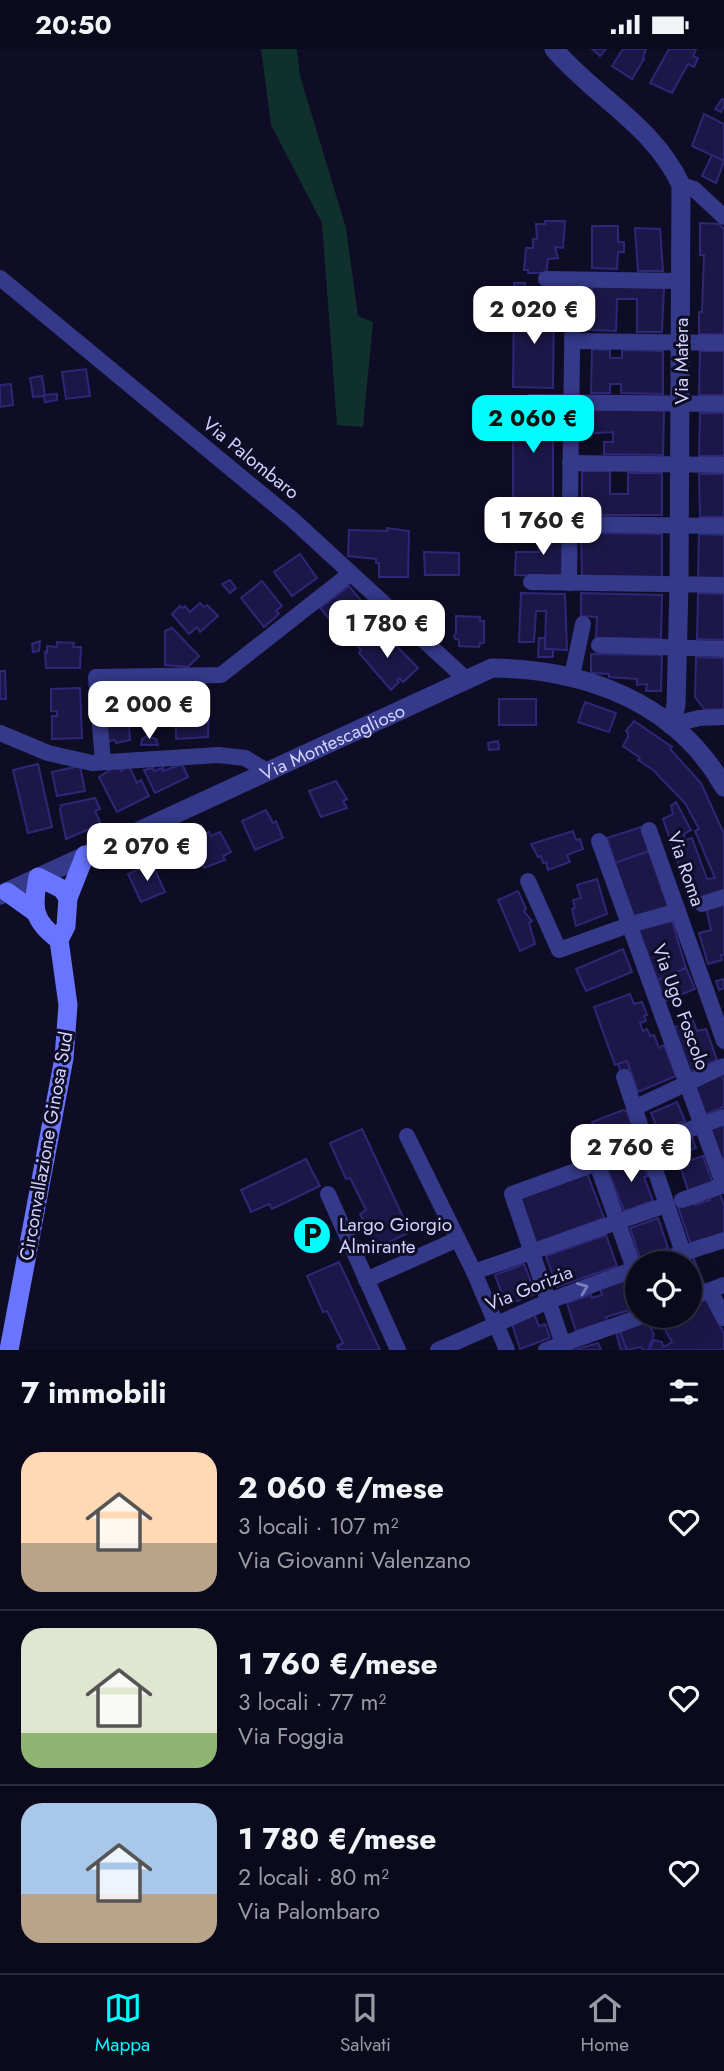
<!DOCTYPE html>
<html lang="it">
<meta charset="utf-8">
<style>
body{margin:0;font-family:Jost,sans-serif;background:#141325;color:#f1f3f6;height:100vh;display:flex;flex-direction:column;font-size:26px;white-space:nowrap}
*{box-sizing:border-box;margin:0}
p{font-size:23px;color:#9a9aa3}
.icon{flex:none;width:38px;height:38px;fill:none;stroke:currentColor;stroke-width:2;stroke-linecap:round;stroke-linejoin:round}
.map{position:relative;height:1301px;overflow:hidden}
.panel{display:flex;flex-direction:column;background:#0b0a1c;flex:1}
.panel>*{flex:none}
.fabs{position:absolute;left:625px;top:1202px;display:grid;gap:14px}
.fabs a{display:grid;place-items:center;width:77px;height:77px;border-radius:50%;background:#0b0a1c;box-shadow:0 7px 28px #0002,0 0 0 2px #2b2b3b;font-size:35px}
.price{position:absolute;translate:-50% -60px;padding:0 16px;border-radius:14px;background:#fff;color:#222;font-size:23px;line-height:46px;filter:drop-shadow(0 2px 4px #0008)}
.price::after{content:'';position:absolute;left:50%;top:42px;width:21px;height:16px;margin-left:-10px;background:inherit;clip-path:polygon(0 0,100% 0,50% 100%)}
.price.selected{background:#00fcfd;color:#111}
ul{padding:0;list-style:none}
li{display:flex;align-items:center;gap:21px;height:175px;padding:0 21px}
li+li{border-top:2px solid #2b2b3b}
li span{display:grid;place-items:center;flex:none;width:196px;height:140px;border-radius:21px;color:#555}
li>.icon{margin-inline-start:auto}
span .icon{width:84px;height:84px;fill:#fffc;stroke-width:1}
li b{font-size:30px}
h2{display:flex;justify-content:space-between;align-items:center;height:84px;padding:0 21px;font-size:30px}
.status{display:flex;justify-content:space-between;align-items:center;height:49px;padding:0 35px;background:#0b0a1c;direction:ltr}
.status svg{height:19px;fill:currentColor}
.tab-bar{display:flex;justify-content:space-around;align-items:center;height:98px;border-top:2px solid #2b2b3b;background:#0b0a1c;font-size:19px;color:#9a9aa3}
.tab-bar a{display:grid;justify-items:center;gap:4px}
.tab-bar .selected{color:#00fcfd}
.map>svg:first-child{display:block}
.green{fill:#0f302c}
.building{fill:#1c1748;stroke:#2f2776;stroke-width:2}
.lines{fill:none;stroke-linecap:round;stroke-linejoin:round}
.minor{stroke:#343989;stroke-width:16}
.tertiary{stroke:#343989;stroke-width:19}
.secondary{stroke:#6974ff;stroke-width:19}
.oneway{stroke:#7b7ebe}
.labels{text-anchor:middle;dominant-baseline:central;stroke-width:6;stroke-linejoin:round;paint-order:stroke}
.street-label{font-size:19px;fill:#d2d2ff;stroke:#0f0d26}
.poi-label{font-size:19px;fill:#d2d2ff;stroke:#0f0d26;text-anchor:start}
</style>
<div class="status"><b>20:50</b><svg viewBox="0 0 49 12"><path d="M0 12V9h3v3zM5 12V6h3v6zM10 12V3h3v9zM15 12V0h3v12zM26 1h20v11H26zM47 4h2v5h-2z"/></svg></div>
<div class="map">
<svg width="724" height="1301" viewBox="0 0 724 1301">
<rect width="100%" height="100%" fill="#0f0d26"/>
<polygon class="green" points="261,0 297,0 300,27 346,179 358,267 373,273 363,378 337,376 322,174 271,76"/>
<g class="building">
<polygon points="592,0 606,0 600,7"/>
<polygon points="623,0 646,0 643,9 644,10 632,30 612,17"/>
<polygon points="669,0 696,0 693,7 698,9 694,18 688,15 672,44 650,34"/>
<polygon points="722,50 724,51 724,57 721,63 715,60"/>
<polygon points="704,65 724,75 724,112 692,97"/>
<polygon points="712,106 724,112 716,134 702,127"/>
<polygon points="545,172 565,172 563,199 555,198 558,209 548,210 546,224 528,224 528,221 524,221 526,199 533,199 533,190 537,190 536,175 545,175"/>
<polygon points="700,174 719,175 724,180 724,285 699,285 699,263 702,263 704,206 700,206"/>
<polygon points="592,177 618,177 618,193 624,193 624,203 618,203 617,220 592,219"/>
<polygon points="635,179 660,180 663,222 638,222"/>
<rect x="514" y="234" width="11" height="10"/>
<polygon points="592,237 664,239 662,283 637,283 637,250 617,250 616,282 590,281"/>
<polygon points="514,255 554,255 553,339 513,338"/>
<polygon points="592,300 610,301 610,309 622,309 622,301 663,302 663,345 621,344 621,335 610,335 610,344 591,344"/>
<polygon points="700,302 724,302 724,346 699,346"/>
<polygon points="86,320 90,347 66,350 62,323"/>
<polygon points="42,327 45,347 33,348 30,329"/>
<polygon points="11,335 13,356 0,358 0,336"/>
<polygon points="57,345 57,351 45,353 44,346"/>
<rect x="513" y="361" width="40" height="89"/>
<polygon points="584,361 664,361 663,406 604,405 604,393 613,393 613,383 583,385"/>
<polygon points="700,364 724,364 724,407 699,407"/>
<polygon points="582,422 610,422 610,445 628,445 628,424 662,424 662,466 582,466"/>
<polygon points="699,425 724,425 724,468 700,468"/>
<polygon points="387,479 409,482 408,528 379,528 379,514 376,514 376,510 348,507 349,481 387,482"/>
<polygon points="540,483 564,483 562,528 515,526 516,503 539,503"/>
<polygon points="581,484 662,485 662,528 582,527"/>
<polygon points="699,485 724,486 724,530 698,529"/>
<polygon points="424,503 459,504 459,526 425,526"/>
<polygon points="300,505 317,529 292,547 274,523"/>
<polygon points="230,531 236,539 230,544 222,535"/>
<polygon points="262,532 282,557 276,562 279,565 264,578 241,549"/>
<polygon points="349,537 372,565 344,588 320,559"/>
<polygon points="521,544 565,545 567,601 545,600 546,562 536,562 534,593 519,593"/>
<polygon points="581,544 662,546 661,590 596,589 597,568 581,567"/>
<polygon points="698,544 724,545 724,591 697,590"/>
<polygon points="200,554 204,558 207,556 218,567 200,583 197,578 189,585 172,565 180,557 182,559 185,557 190,563"/>
<polygon points="456,567 480,568 480,572 484,572 484,594 480,594 479,598 459,597 459,591 455,590 454,587 456,584"/>
<polygon points="172,579 199,607 188,618 165,616 165,582"/>
<polygon points="381,581 418,619 403,633 399,629 397,631 399,633 391,641 359,604 361,601 358,598"/>
<polygon points="539,589 545,589 545,600 553,600 553,608 538,608"/>
<polygon points="40,592 39,602 33,603 32,595"/>
<polygon points="57,593 74,594 73,598 81,598 80,619 46,619 45,603 47,604 47,597 57,598"/>
<polygon points="591,605 662,606 661,642 646,642 647,635 637,636 637,630 609,628 609,625 591,624"/>
<polygon points="696,608 724,609 724,660 705,661 695,648"/>
<polygon points="0,622 5,622 6,650 0,650"/>
<polygon points="80,639 82,689 52,690 52,667 57,667 57,662 51,662 51,640"/>
<polygon points="207,640 209,651 208,688 176,690 175,641"/>
<polygon points="142,646 154,646 154,656 143,657"/>
<rect x="499" y="650" width="37" height="26"/>
<polygon points="585,653 616,664 609,683 578,673"/>
<polygon points="127,654 130,691 116,694 115,691 108,692 104,661 116,655"/>
<polygon points="634,672 672,698 670,700 701,734 724,785 724,843 691,852 663,770 673,765 671,757 676,753 691,781 684,785 685,791 692,789 707,830 715,829 695,782 699,780 685,754 653,721 638,711 640,709 623,697 628,688 628,684 626,682"/>
<polygon points="147,687 156,690 158,696 141,696 142,690"/>
<polygon points="498,692 499,700 489,701 488,694"/>
<polygon points="38,715 52,778 28,784 13,721"/>
<polygon points="182,715 188,728 155,744 144,721 153,719 154,722 163,719 163,722"/>
<polygon points="118,716 121,722 129,717 137,734 141,731 149,747 117,763 99,728"/>
<polygon points="80,717 85,742 57,747 52,723"/>
<polygon points="336,732 347,750 343,752 347,759 321,768 309,742"/>
<polygon points="95,749 100,760 95,762 101,775 66,790 60,761 61,756"/>
<polygon points="266,761 273,774 276,772 283,789 255,801 242,772"/>
<polygon points="641,778 649,802 615,814 607,789"/>
<polygon points="573,782 576,791 580,790 583,800 567,806 570,813 548,821 546,813 543,814 541,807 538,808 531,795"/>
<polygon points="209,783 211,787 220,783 231,803 223,807 225,811 204,819 195,794 205,789 204,786"/>
<polygon points="649,802 668,858 634,870 615,814"/>
<polygon points="152,814 165,843 141,853 128,825"/>
<polygon points="597,830 607,865 576,877 572,860 575,859 573,851 581,849 577,836"/>
<polygon points="518,842 526,860 524,862 532,872 529,874 535,895 520,902 498,851"/>
<polygon points="724,855 724,906 721,906 722,911 708,915 699,884 711,881 706,859"/>
<polygon points="672,872 686,919 656,932 638,881"/>
<polygon points="623,900 632,923 586,942 576,920"/>
<polygon points="686,919 695,940 665,952 656,932"/>
<polygon points="724,930 724,939 719,941 716,932"/>
<polygon points="630,945 634,955 642,953 647,966 644,967 646,972 640,974 643,982 647,980 650,987 654,986 659,999 664,996 676,1027 638,1043 627,1012 615,1016 594,958"/>
<polygon points="693,971 697,982 706,980 717,1011 689,1023 673,979"/>
<polygon points="627,1012 630,1020 621,1024 618,1015"/>
<polygon points="721,1024 724,1032 724,1058 704,1066 693,1035"/>
<polygon points="677,1053 685,1072 659,1083 651,1064"/>
<polygon points="623,1061 627,1062 634,1084 632,1085 633,1095 603,1104 592,1073"/>
<polygon points="724,1072 724,1126 707,1079"/>
<polygon points="362,1080 410,1183 377,1199 360,1165 366,1161 350,1129 346,1130 330,1094"/>
<polygon points="692,1088 696,1099 685,1103 688,1112 703,1107 713,1135 689,1144 681,1120 688,1117 687,1113 666,1121 658,1100"/>
<polygon points="641,1108 648,1127 644,1128 653,1152 624,1162 607,1120"/>
<polygon points="306,1110 320,1137 272,1160 269,1155 251,1163 241,1141"/>
<polygon points="587,1124 604,1169 536,1194 519,1149"/>
<polygon points="719,1143 724,1156 724,1184 691,1196 678,1158 693,1152 694,1156 710,1151 709,1146"/>
<polygon points="658,1169 668,1199 640,1209 630,1179"/>
<polygon points="606,1186 617,1217 557,1238 546,1207"/>
<polygon points="370,1193 374,1202 362,1207 358,1199"/>
<polygon points="693,1208 705,1237 690,1243 690,1214 673,1214"/>
<polygon points="339,1213 380,1301 339,1301 337,1297 343,1294 327,1262 323,1263 307,1227"/>
<polygon points="524,1215 536,1245 506,1256 495,1226"/>
<polygon points="628,1231 637,1259 606,1268 607,1272 576,1282 567,1254 591,1246 592,1249 602,1246 600,1239"/>
<polygon points="706,1249 724,1285 724,1301 649,1301 654,1291 662,1293 663,1298 672,1293 664,1279 674,1273 672,1267 690,1267 690,1256"/>
<polygon points="534,1265 539,1277 545,1275 550,1289 520,1300 511,1272"/>
<polygon points="648,1272 654,1286 648,1301 643,1301 641,1298 627,1301 620,1283"/>
<polygon points="620,1283 627,1301 621,1301 616,1284"/>
<polygon points="598,1294 601,1301 574,1301"/>
</g>
<g class="lines">
<g class="minor">
<polyline points="681,136 694,140 724,168"/>
<polyline points="0,229 292,470 467,631"/>
<polyline points="546,230 681,232"/>
<polyline points="572,292 724,294"/>
<polyline points="531,353 724,355"/>
<polyline points="570,414 724,416"/>
<polyline points="569,475 724,477"/>
<polyline points="531,533 724,536"/>
<polyline points="569,534 573,231"/>
<polyline points="599,596 724,600"/>
<polyline points="572,627 583,575"/>
<polyline points="671,676 699,669 724,668"/>
<polyline points="0,684 48,704 92,714 219,706 245,709 267,722"/>
<polyline points="103,713 96,628 221,626 351,524"/>
<polyline points="649,781 724,992"/>
<polyline points="599,792 724,1137"/>
<polyline points="528,832 559,901 629,876 678,862"/>
<polyline points="702,855 724,848"/>
<polyline points="624,1028 681,1198"/>
<polyline points="634,1059 724,1017"/>
<polyline points="407,1087 474,1223 507,1301"/>
<polyline points="597,1115 637,1228"/>
<polyline points="328,1145 398,1301"/>
<polyline points="682,1151 724,1136"/>
<polyline points="652,1214 724,1191"/>
<polyline points="474,1223 666,1156"/>
<polyline points="366,1231 458,1190"/>
<polyline points="710,1242 724,1269"/>
<polyline points="690,1249 724,1236"/>
<polyline points="438,1301 549,1252 637,1219"/>
<polyline points="546,1301 642,1267"/>
<polyline points="565,1301 512,1145 724,1068"/>
</g>
<g class="tertiary">
<path d="M554,0C595,48 654,77 681,136L679,536L676,656L671,676"/>
<path id="s1" d="M0,846L492,619C585,620 676,653 724,738"/>
</g>
<g class="secondary">
<polyline points="7,843 35,863"/>
<path d="M59,891C33,872 32,860 38,828L62,840L68,849"/>
<polyline points="9,1301 64,1009 68,956 59,891 66,877 68,849 85,806"/>
</g>
</g>
<defs><path id="oneway-chevron" d="M-2-3.5L2.5 0L-2 3.5" fill="none" stroke-width="1.6" stroke-linecap="round" stroke-linejoin="round" transform="scale(1.75)"/></defs>
<use class="oneway" href="#oneway-chevron" transform="translate(583 1239) rotate(-21)"/>
<defs>
<symbol id="parking-disc" viewBox="-11 -11 22 22"><circle r="9.5" fill="#00fcfd" stroke="#0f0d26"/><path d="M-3.5-5.5H1a3.5 3.5 0 0 1 0 7H-1V5.5H-3.5ZM-1-3.4V-.6H.8a1.4 1.4 0 0 0 0-2.8Z" fill="#111"/></symbol>
</defs>
<g fill-rule="evenodd">
<use href="#parking-disc" x="290" y="1164" width="44" height="44"/>
</g>
<g class="labels">
<g class="street-label">
<text transform="translate(681 312) rotate(-90)">Via Matera</text>
<text transform="translate(251 409) rotate(39)">Via Palombaro</text>
<text stroke="none"><textPath href="#s1" startOffset="366">Via Montescaglioso</textPath></text>
<text transform="translate(686 820) rotate(71)">Via Roma</text>
<text transform="translate(681 958) rotate(70)">Via Ugo Foscolo</text>
<text transform="translate(46 1097) rotate(-80)">Circonvallazione Ginosa Sud</text>
<text transform="translate(529 1239) rotate(-22)">Via Gorizia</text>
</g>
<g class="poi-label">
<text x="339" y="1175">Largo Giorgio<tspan x="339" dy="22">Almirante</tspan></text>
</g>
</g>
</svg>
<div class="fabs">
<a><svg class="icon" aria-label="locate" viewBox="0 0 24 24"><circle cx="12" cy="12" r="6"/><path d="M12 2v4M12 18v4M2 12h4M18 12h4"/></svg></a>
</div>
<b class="price" style="left:534px;top:297px">2 020 €</b>
<b class="price selected" style="left:533px;top:406px">2 060 €</b>
<b class="price" style="left:543px;top:508px">1 760 €</b>
<b class="price" style="left:387px;top:611px">1 780 €</b>
<b class="price" style="left:149px;top:692px">2 000 €</b>
<b class="price" style="left:147px;top:834px">2 070 €</b>
<b class="price" style="left:631px;top:1135px">2 760 €</b>
</div>
<section class="panel">
<h2>7 immobili<svg class="icon" aria-label="filters" viewBox="0 0 24 24"><path d="M4 7h16M4 17h16"/><circle cx="9" cy="7" r="2"/><circle cx="15" cy="17" r="2"/></svg></h2>
<ul>
<li><span style="background:linear-gradient(#ffd9b3 65%,#b9a48a 0)"><svg class="icon" aria-label="home" viewBox="0 0 24 24"><path d="M3 11l9-7 9 7M6 9v11h12V9"/></svg></span><div><b>2 060 €/mese</b><p>3 locali · 107 m²</p><p>Via Giovanni Valenzano</p></div><svg class="icon" aria-label="heart" viewBox="0 0 24 24"><path d="M12 20l-8-8c-3-5 5-10 8-4 3-6 11-1 8 4z"/></svg></li>
<li><span style="background:linear-gradient(#dfe7d0 75%,#8fb573 0)"><svg class="icon" aria-label="home" viewBox="0 0 24 24"><path d="M3 11l9-7 9 7M6 9v11h12V9"/></svg></span><div><b>1 760 €/mese</b><p>3 locali · 77 m²</p><p>Via Foggia</p></div><svg class="icon" aria-label="heart" viewBox="0 0 24 24"><path d="M12 20l-8-8c-3-5 5-10 8-4 3-6 11-1 8 4z"/></svg></li>
<li><span style="background:linear-gradient(#a9c7e8 65%,#b9a48a 0)"><svg class="icon" aria-label="home" viewBox="0 0 24 24"><path d="M3 11l9-7 9 7M6 9v11h12V9"/></svg></span><div><b>1 780 €/mese</b><p>2 locali · 80 m²</p><p>Via Palombaro</p></div><svg class="icon" aria-label="heart" viewBox="0 0 24 24"><path d="M12 20l-8-8c-3-5 5-10 8-4 3-6 11-1 8 4z"/></svg></li>
</ul>
</section>
<nav class="tab-bar">
<a class="selected"><svg class="icon" aria-label="map" viewBox="0 0 24 24"><path d="M3 6l6-2 6 2 6-2v14l-6 2-6-2-6 2zM9 4v14M15 6v14"/></svg>Mappa</a>
<a><svg class="icon" aria-label="saved" viewBox="0 0 24 24"><path d="M7 4h10v16l-5-4-5 4z"/></svg>Salvati</a>
<a><svg class="icon" aria-label="home" viewBox="0 0 24 24"><path d="M3 11l9-7 9 7M6 9v11h12V9"/></svg>Home</a>
</nav>
